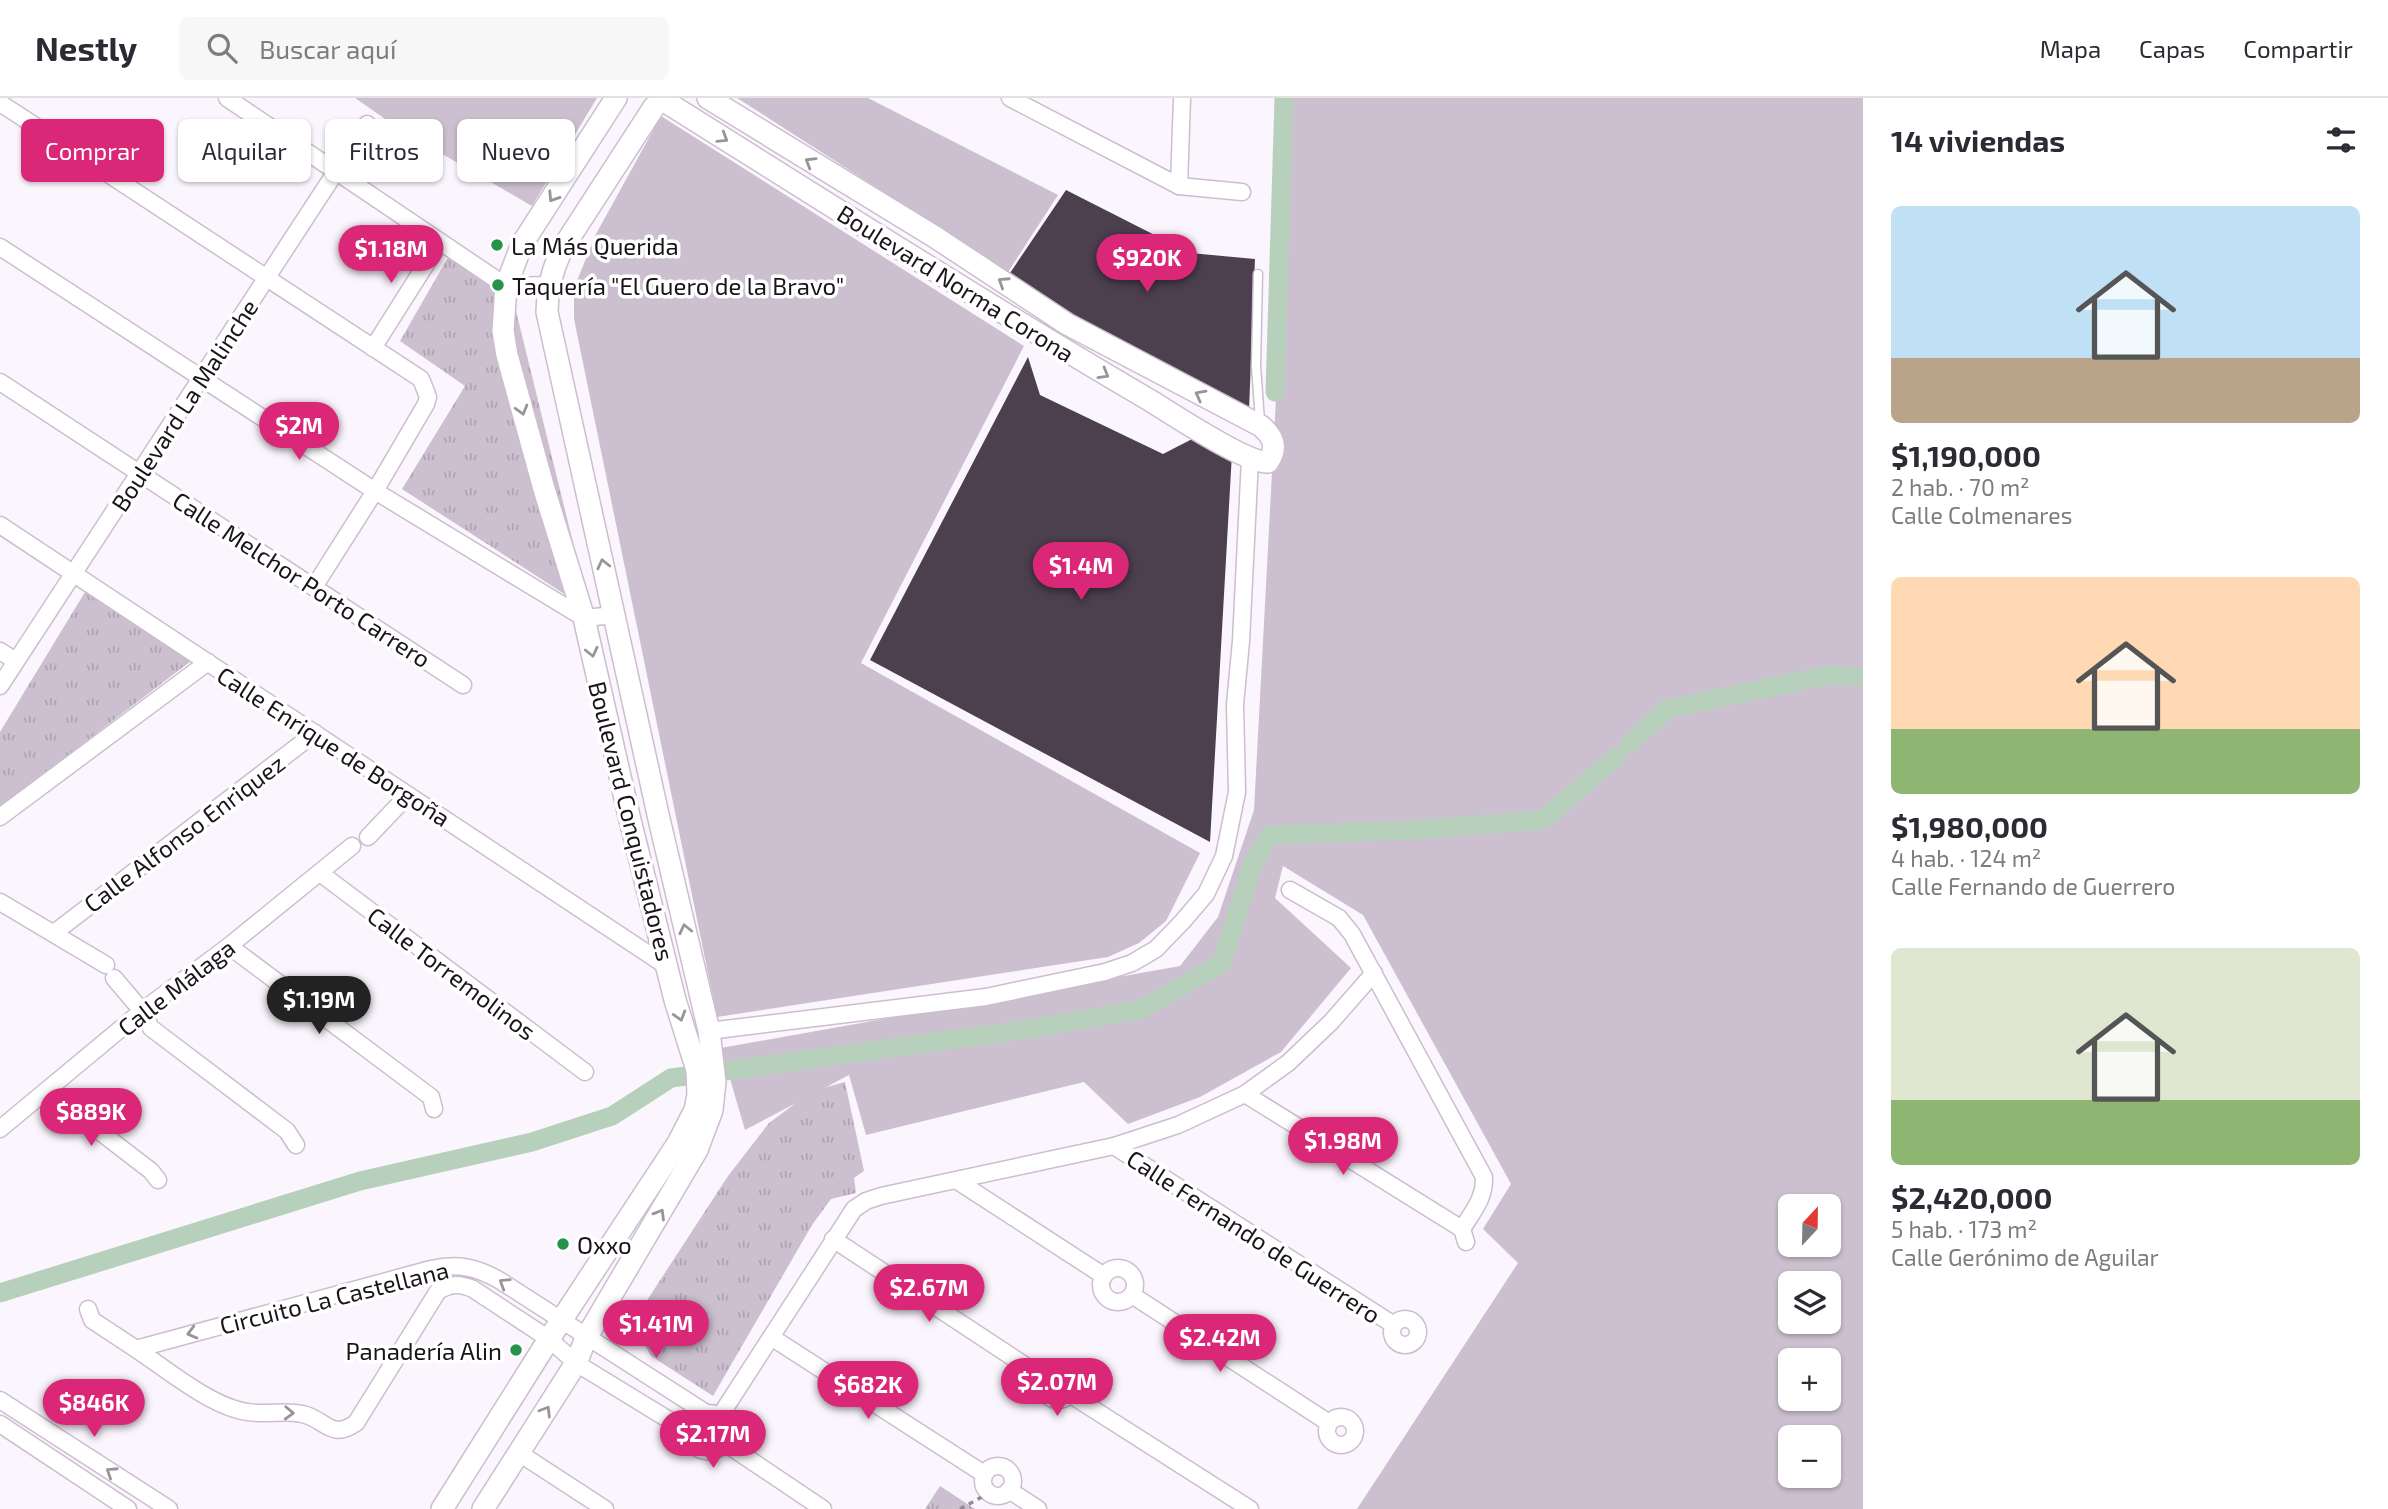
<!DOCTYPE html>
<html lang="es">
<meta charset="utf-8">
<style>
body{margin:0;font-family:"Exo 2",sans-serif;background:#f7f7f7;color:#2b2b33;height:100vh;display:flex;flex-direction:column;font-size:26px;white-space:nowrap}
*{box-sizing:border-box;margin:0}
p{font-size:23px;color:#7c7c81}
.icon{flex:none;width:38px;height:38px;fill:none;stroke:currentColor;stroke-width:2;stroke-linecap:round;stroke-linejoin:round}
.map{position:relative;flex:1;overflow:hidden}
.sheet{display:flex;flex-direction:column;background:#fff;width:525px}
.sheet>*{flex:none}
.hud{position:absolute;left:21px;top:21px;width:665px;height:63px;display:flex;gap:14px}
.needle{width:46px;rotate:22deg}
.tools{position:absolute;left:1778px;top:1096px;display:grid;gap:14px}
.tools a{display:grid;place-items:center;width:63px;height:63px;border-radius:10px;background:#fff;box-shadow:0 2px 5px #0004;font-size:35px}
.price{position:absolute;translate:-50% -60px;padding:0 16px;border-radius:24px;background:#db2777;color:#fff;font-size:23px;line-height:46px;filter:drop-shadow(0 2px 4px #0008)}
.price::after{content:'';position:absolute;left:50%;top:42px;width:21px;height:16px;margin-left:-10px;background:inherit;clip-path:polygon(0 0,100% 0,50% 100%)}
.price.on{background:#222;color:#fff}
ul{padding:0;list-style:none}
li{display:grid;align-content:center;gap:14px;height:371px;padding:0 28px}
li span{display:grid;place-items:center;height:217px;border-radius:10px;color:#555}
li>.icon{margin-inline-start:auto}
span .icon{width:126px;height:126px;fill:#fffc;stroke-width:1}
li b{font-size:30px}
h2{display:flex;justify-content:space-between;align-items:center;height:84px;padding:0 28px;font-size:30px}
.pill{padding:0 24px;border-radius:10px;background:#fff;box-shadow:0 2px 5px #0004;font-size:24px;line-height:63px}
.pill.on{background:#db2777;color:#fff}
header{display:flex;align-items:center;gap:42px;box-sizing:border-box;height:98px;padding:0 35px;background:#fff;border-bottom:2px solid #e1e1e2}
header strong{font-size:33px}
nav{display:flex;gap:38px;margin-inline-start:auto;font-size:24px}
.search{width:490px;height:63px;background:#f7f7f7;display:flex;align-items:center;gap:18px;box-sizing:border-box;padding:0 24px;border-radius:10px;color:#7c7c81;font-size:26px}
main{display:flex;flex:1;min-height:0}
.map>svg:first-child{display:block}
.grass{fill:#ccbfcf;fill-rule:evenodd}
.park{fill:url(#park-tufts)}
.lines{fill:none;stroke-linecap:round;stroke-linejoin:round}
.canal{stroke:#b7d0bb;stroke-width:19}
.building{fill:#4c3f4e}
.lane-casing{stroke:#cdbdd0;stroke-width:11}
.street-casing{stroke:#cdbdd0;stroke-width:19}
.secondary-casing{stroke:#cdbdd0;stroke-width:24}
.path{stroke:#928d94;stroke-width:3.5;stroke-dasharray:5 5;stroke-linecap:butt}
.lane{stroke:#fff;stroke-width:8}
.street{stroke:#fff;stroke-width:16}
.secondary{stroke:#fff;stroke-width:21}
.oneway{stroke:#989598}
.poi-dot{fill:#25934b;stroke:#fff;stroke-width:2.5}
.labels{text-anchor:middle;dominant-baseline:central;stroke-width:7;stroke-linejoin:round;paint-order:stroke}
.poi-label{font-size:24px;fill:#19141a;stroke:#fff;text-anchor:start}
.street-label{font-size:24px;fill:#19141a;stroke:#fff}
</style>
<header>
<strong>Nestly</strong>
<div class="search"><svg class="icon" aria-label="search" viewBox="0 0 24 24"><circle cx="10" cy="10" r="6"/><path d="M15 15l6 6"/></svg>Buscar aquí</div>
<nav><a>Mapa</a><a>Capas</a><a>Compartir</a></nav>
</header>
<main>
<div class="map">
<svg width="1863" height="1411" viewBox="0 0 1863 1411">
<defs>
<pattern id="park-tufts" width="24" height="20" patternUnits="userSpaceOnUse" patternTransform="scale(1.75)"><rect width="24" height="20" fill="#ccbfcf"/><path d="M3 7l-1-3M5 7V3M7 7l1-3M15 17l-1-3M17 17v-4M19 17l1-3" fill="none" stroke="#afa3b1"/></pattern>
</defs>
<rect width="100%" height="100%" fill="#fbf5fd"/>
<g class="grass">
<polygon points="355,0 597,0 532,108 401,32"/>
<polygon points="737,0 868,0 1058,97 1008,174"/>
<path d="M1292,0H1863V1411H1357L1518,1165L1483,1131L1511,1086L1363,817L1283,768L1275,800L1351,870L1281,954L1200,999L1128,1026L1084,984L866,1037L849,977L745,1032L721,950L1180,868L1218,819L1254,712ZM1790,1108H1829V1146H1790ZM1790,1185H1829V1223H1790ZM1790,1262H1829V1300H1790ZM1790,1339H1829V1377H1790Z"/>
<polygon points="661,18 1024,248 861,565 1200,755 1166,823 1139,845 1108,859 717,919 574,221 574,190 596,136"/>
</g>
<g class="park">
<polygon points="450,156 513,201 581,477 566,497 402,391 465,288 400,243"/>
<polygon points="85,494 191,563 0,709 0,634"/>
<polygon points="845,984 864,1073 854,1080 856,1095 831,1101 812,1127 713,1298 651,1258 636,1231 644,1207 728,1078 769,1025 812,993"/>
<polygon points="940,1388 975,1411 925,1411"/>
</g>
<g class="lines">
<g class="canal">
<polyline points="1275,294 1284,0"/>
<polyline points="1629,646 1667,611 1829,577 1863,579"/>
<polyline points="725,973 1036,930 1142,911 1222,865 1252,768 1270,737 1413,732 1543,722 1616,659"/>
<polyline points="0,1195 360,1083 532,1044 612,1018 671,980 687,978"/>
</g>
</g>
<g class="building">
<polygon points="1066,92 1190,155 1255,161 1249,312 1068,219 1010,175"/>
<polygon points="1028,259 1040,297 1163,356 1198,338 1232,355 1210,744 870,562"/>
</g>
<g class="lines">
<defs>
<polyline id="lane" points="1258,176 1256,268 1260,323"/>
<g id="street">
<polyline points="227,0 506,188 549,187"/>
<polyline points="1010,0 1179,88 1242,94"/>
<polyline points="0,5 421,281 428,299 426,306 375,393 314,489"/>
<polyline points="1179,88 1182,0"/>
<polyline points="0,149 375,393 584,520 615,517"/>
<polyline points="373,250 440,144"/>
<polyline points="0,284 463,587"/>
<polyline points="0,427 668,869"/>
<polyline points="0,553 16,563"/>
<polyline points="0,588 367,26"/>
<polyline points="0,719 208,564"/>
<polyline points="368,739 408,697"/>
<polyline points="320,775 585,974"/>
<path d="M1290,792L1339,820L1352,836L1484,1079C1485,1100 1473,1113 1462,1131"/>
<polyline points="0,804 106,867"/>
<polyline points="54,835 315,635"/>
<polyline points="229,848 431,999 434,1011"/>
<polyline points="114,880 142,913 151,930 287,1033 296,1047"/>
<polyline points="709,933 986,899 1105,874 1132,865 1156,851 1183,823 1206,796 1224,758 1237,694 1235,607 1241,543 1250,361"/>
<polyline points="47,993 151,1073 158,1082"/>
<polyline points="1245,996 1462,1131 1466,1144"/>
<polyline points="0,1031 142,913 229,848 352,748"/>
<polyline points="1114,1048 1394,1227"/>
<polyline points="956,1082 1104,1178"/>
<polyline points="833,1141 1044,1280"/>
<circle cx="1118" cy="1187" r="17"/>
<polyline points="1132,1197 1329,1325"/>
<polyline points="88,1211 92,1222 136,1251"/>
<circle cx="1405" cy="1234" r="13"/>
<polyline points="771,1239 984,1376"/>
<circle cx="1058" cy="1287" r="15"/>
<polyline points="1071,1297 1250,1411"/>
<polyline points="0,1302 169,1411"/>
<polyline points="720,1318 854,1111 866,1103 881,1098 1114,1048 1178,1027 1245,996 1288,965 1331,924 1374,875"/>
<circle cx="1341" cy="1333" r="14"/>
<polyline points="0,1326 128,1411"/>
<path d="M687,1333L576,1265L549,1241L473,1191C458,1185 451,1186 438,1193L356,1325C330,1343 325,1320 302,1316C285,1312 266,1317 248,1314C213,1310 166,1271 136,1251L431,1171C458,1165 476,1169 499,1182L706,1315C720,1314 728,1323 728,1338C719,1361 691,1357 687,1333L693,1320L706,1315"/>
<polyline points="725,1345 823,1411"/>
<polyline points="519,1355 605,1411"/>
<circle cx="998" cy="1383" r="15"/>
<polyline points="1009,1392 1038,1411"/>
</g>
<g id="secondary">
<path d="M666,4C827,105 987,207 1151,303C1172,316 1248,366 1268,364C1278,349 1274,339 1261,328L1067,226L935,139L708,0"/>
<polyline points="442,1411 549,1241 678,1045 695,1012 698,997 697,972 675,902 629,718 584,520 544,391 507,257 503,233 506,188 522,146 616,0"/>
<path d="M483,1411L576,1265L586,1240L697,1052L712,1012L715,984L709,933L659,721L547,214C547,191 552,172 562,151L654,9"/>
</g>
</defs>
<use href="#lane" class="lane-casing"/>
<use href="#street" class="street-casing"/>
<use href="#secondary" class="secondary-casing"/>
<polyline class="path" points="960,1411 989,1395"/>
<use href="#lane" class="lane"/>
<use href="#street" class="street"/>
<use href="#secondary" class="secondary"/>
</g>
<defs><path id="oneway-chevron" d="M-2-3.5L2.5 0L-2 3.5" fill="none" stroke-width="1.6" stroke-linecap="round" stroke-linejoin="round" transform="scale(1.75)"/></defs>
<g class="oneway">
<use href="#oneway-chevron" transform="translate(723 40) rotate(32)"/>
<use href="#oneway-chevron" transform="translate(810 64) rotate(-149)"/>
<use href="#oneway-chevron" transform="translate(553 99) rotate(123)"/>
<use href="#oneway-chevron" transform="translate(1003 184) rotate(-147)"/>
<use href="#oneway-chevron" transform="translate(1104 276) rotate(30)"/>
<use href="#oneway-chevron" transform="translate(1200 297) rotate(-152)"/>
<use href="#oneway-chevron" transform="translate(522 312) rotate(74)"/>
<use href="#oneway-chevron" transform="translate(603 466) rotate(-103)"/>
<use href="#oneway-chevron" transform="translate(592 554) rotate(77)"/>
<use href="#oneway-chevron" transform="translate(685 831) rotate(-103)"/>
<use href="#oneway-chevron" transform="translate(680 918) rotate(73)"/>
<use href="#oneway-chevron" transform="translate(660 1116) rotate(-59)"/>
<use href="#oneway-chevron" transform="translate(504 1185) rotate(-148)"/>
<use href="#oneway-chevron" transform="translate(192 1235) rotate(165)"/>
<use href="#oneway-chevron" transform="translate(546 1313) rotate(-58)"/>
<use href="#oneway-chevron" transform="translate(289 1315) rotate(2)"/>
<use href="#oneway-chevron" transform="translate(111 1374) rotate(-147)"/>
</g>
<g class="poi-dot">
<circle cx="497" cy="147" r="7"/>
<circle cx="498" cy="187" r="7"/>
<circle cx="563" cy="1146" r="7"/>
<circle cx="516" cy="1252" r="7"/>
</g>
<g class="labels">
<g class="poi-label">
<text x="511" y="147">La Más Querida</text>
<text x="512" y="187">Taquería "El Guero de la Bravo"</text>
<text x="577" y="1146">Oxxo</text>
<text x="502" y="1252" text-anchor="end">Panadería Alin</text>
</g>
<g class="street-label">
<text transform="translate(956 185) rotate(32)">Boulevard Norma Corona</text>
<text transform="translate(184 307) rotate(-57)">Boulevard La Malinche</text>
<text transform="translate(302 481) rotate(33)">Calle Melchor Porto Carrero</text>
<text transform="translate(334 648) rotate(33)">Calle Enrique de Borgoña</text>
<text transform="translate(632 723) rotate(76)">Boulevard Conquistadores</text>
<text transform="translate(184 735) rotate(-37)">Calle Alfonso Enriquez</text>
<text transform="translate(452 875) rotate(37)">Calle Torremolinos</text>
<text transform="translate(176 889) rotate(-38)">Calle Málaga</text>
<text transform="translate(1254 1138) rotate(33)">Calle Fernando de Guerrero</text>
<text transform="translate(334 1199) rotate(-14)">Circuito La Castellana</text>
</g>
</g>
</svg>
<div class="tools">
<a><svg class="needle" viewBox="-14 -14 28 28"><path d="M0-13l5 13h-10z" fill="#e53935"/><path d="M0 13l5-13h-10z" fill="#7c7c81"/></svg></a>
<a><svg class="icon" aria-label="layers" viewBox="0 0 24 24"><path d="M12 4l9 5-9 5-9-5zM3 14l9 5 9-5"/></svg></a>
<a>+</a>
<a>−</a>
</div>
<b class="price" style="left:391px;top:187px">$1.18M</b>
<b class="price" style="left:1147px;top:196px">$920K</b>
<b class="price" style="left:299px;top:364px">$2M</b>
<b class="price" style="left:1081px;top:504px">$1.4M</b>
<b class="price on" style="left:319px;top:938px">$1.19M</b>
<b class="price" style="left:91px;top:1050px">$889K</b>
<b class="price" style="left:1343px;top:1079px">$1.98M</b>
<b class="price" style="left:929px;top:1226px">$2.67M</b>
<b class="price" style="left:656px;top:1262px">$1.41M</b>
<b class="price" style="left:1220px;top:1276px">$2.42M</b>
<b class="price" style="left:1057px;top:1320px">$2.07M</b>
<b class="price" style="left:868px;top:1323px">$682K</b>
<b class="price" style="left:94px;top:1341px">$846K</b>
<b class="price" style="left:713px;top:1372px">$2.17M</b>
<div class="hud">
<a class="pill on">Comprar</a>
<a class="pill">Alquilar</a>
<a class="pill">Filtros</a>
<a class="pill">Nuevo</a>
</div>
</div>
<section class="sheet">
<h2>14 viviendas<svg class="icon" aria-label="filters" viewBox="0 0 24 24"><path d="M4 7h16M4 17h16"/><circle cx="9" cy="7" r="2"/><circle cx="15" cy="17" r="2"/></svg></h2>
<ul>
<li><span style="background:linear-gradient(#bfe0f5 70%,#b9a48a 0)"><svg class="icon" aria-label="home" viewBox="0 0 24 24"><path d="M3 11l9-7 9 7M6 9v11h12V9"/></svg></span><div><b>$1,190,000</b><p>2 hab. · 70 m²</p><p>Calle Colmenares</p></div></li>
<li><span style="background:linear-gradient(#ffd9b3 70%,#8fb573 0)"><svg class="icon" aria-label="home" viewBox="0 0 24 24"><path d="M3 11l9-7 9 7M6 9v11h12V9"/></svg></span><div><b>$1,980,000</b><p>4 hab. · 124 m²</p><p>Calle Fernando de Guerrero</p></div></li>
<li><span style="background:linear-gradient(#dfe7d0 70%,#8fb573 0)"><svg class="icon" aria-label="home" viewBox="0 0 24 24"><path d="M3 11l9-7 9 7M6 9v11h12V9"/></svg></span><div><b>$2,420,000</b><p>5 hab. · 173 m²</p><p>Calle Gerónimo de Aguilar</p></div></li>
</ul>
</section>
</main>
